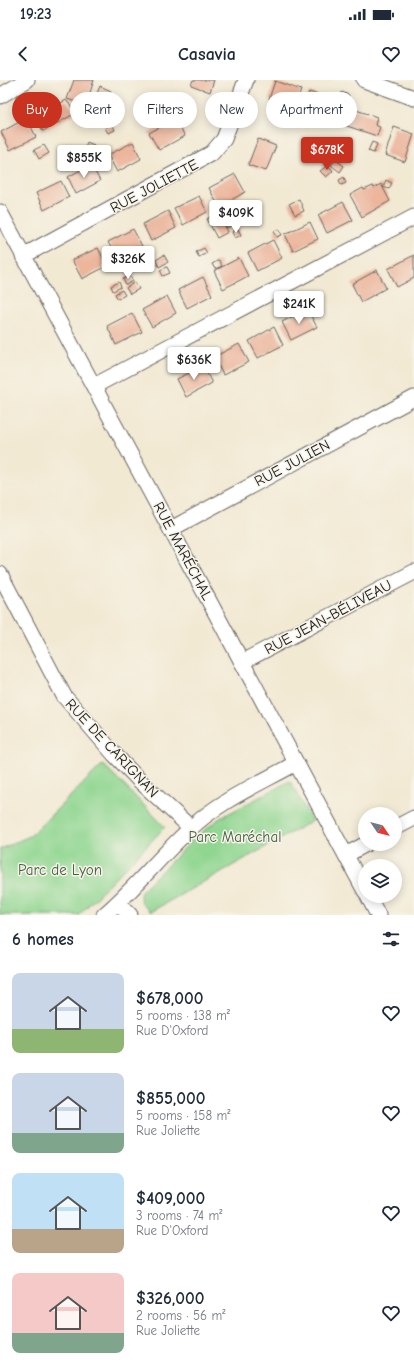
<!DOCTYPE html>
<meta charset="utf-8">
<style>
body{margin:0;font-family:"Comic Neue",sans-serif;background:#f6f6f7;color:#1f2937;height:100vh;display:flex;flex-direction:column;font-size:15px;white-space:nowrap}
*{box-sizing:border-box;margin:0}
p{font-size:13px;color:#747a83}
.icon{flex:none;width:22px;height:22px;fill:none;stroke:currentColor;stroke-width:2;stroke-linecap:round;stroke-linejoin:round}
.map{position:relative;height:835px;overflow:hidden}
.side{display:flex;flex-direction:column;background:#fff;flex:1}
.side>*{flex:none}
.guide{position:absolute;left:12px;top:12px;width:390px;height:36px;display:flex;gap:8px}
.needle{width:26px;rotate:125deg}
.controls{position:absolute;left:358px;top:727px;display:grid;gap:8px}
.controls a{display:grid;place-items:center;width:44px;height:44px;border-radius:50%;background:#fff;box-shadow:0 2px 10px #0003;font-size:20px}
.price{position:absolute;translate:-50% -34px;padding:0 9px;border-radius:4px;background:#fff;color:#222;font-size:13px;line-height:26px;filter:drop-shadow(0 1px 2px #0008)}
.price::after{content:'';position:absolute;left:50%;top:24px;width:12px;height:9px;margin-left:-6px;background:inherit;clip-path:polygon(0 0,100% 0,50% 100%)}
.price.on{background:#c8321e;color:#fff}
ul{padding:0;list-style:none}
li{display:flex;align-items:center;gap:12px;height:100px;padding:0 12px}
li span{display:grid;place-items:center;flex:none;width:112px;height:80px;border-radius:8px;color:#555}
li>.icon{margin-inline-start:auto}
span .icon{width:48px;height:48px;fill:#fffc;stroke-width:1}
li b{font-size:17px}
h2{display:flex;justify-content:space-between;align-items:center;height:48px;padding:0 12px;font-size:17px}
.pill{padding:0 14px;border-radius:18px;background:#fff;box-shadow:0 2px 10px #0003;font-size:14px;line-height:36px}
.pill.on{background:#c8321e;color:#fff}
.status{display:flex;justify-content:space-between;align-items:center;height:28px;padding:0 20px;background:#fff;direction:ltr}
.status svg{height:11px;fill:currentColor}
header{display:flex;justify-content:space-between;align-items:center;height:52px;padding:0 12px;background:#fff;font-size:18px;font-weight:800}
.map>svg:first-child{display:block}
.green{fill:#8fd690;stroke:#567956}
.building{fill:#ecb59c}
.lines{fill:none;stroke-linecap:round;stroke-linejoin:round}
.minor-casing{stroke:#67645c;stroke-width:17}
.minor{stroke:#fff;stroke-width:15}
.labels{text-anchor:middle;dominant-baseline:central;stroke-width:3;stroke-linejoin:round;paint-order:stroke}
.street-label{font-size:15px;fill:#1c1c1c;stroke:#f7f3e8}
.park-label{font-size:15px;fill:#445d45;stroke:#f7f3e8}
</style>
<div class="status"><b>19:23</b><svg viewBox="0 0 49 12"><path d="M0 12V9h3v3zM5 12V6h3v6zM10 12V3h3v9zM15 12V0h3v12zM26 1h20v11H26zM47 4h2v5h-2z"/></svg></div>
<header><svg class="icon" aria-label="back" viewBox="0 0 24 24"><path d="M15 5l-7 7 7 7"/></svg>Casavia<svg class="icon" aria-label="heart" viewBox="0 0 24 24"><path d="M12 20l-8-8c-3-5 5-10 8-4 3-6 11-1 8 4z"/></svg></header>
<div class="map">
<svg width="414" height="835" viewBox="0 0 414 835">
<rect width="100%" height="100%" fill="#f7f3e8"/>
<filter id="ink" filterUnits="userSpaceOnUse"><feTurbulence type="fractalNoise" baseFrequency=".025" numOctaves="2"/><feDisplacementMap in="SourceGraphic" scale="8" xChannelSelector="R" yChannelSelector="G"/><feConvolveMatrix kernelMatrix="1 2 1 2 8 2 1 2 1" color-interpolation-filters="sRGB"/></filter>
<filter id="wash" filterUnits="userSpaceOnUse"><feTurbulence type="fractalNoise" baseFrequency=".012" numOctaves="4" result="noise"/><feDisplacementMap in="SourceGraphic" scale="16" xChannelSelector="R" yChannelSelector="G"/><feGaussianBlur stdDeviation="0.9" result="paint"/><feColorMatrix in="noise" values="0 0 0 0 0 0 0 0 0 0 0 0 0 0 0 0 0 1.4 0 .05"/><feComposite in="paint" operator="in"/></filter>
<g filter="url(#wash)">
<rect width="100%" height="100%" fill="#f2e9d3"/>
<g class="green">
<polygon points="103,684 165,747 79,835 0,835 0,769 30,756"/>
<path d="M290,701L312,741L150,832C143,824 138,822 141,811L197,756L220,738Z"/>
</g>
<g id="blocks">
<g class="building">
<polygon points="74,0 94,0 86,25 67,19"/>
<polygon points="193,0 214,0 210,12 191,5"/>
<polygon points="275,1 301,10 295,28 282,24 279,33 270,30 273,20 269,19"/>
<polygon points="100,6 111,11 107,23 95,18"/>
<polygon points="309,12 338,21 342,12 349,15 340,40 330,37 329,40 302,31"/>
<polygon points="57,20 59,24 66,20 76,33 43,51 33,32"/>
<polygon points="77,24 82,28 79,32 74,27"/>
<polygon points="350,28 377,37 375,45 380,47 377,56 344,45"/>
<polygon points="27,38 36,57 10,70 1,52"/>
<polygon points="175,39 185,56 159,70 149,53"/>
<polygon points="112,44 115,50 108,53 105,48"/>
<polygon points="394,47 414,54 405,82 385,75"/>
<polygon points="258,59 276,66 266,91 248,85"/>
<polygon points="87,62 94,65 92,71 85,69"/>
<polygon points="133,62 141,79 117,92 108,75"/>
<polygon points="372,62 377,64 374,73 368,71"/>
<polygon points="44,65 49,73 39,79 34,70"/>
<polygon points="336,80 344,86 340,92 331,85"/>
<polygon points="91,84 100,101 76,114 68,97"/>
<polygon points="328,85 333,91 326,97 320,91"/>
<polygon points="235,94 245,112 219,127 209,108"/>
<polygon points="344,97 346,103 341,105 339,100"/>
<polygon points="386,100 392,103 389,109 383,107"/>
<polygon points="61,101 69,117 44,130 36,113"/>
<polygon points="381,104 390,121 362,137 350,115 363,108 364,110 373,106 374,108"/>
<polygon points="199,116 207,132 183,145 174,128"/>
<polygon points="299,119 304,131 295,135 289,124"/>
<polygon points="343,122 353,140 327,153 318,135"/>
<polygon points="227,130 235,144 227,148 220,133"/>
<polygon points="168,131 176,148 151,161 143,144"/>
<polygon points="218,133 228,152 217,158 207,139"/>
<polygon points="310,142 318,159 293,171 285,154"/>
<polygon points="133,149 142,166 117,179 108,162"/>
<polygon points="238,149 241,155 235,158 232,152"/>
<polygon points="279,149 282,155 277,157 274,151"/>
<polygon points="273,160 282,178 257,191 248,173"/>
<polygon points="98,168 107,186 82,199 72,180"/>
<polygon points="204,168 207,173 199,177 196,172"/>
<polygon points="164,175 168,182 159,187 156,180"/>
<polygon points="414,175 414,198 397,207 388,189"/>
<polygon points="239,178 248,196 223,209 214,191"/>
<polygon points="126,179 129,185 121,188 118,182"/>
<polygon points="219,180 222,186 215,189 212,184"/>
<polygon points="167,187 170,193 163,196 160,190"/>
<polygon points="377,190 386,208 361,222 352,204"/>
<polygon points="130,196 133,201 126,205 123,199"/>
<polygon points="203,197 212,215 187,228 178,210"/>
<polygon points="119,202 121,207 113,211 111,206"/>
<polygon points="135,202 139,209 130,214 126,208"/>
<polygon points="122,210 125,215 118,219 115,214"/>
<polygon points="167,216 176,233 152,247 142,230"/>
<polygon points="307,229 317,247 291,260 282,242"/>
<polygon points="132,233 142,252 116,265 107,246"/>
<polygon points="274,247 283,265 258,278 249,261"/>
<polygon points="239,264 249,282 223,295 214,277"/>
<polygon points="203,286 212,303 186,317 177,299"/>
</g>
</g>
</g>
<g filter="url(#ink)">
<use href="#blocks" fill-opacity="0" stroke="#67645c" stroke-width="1"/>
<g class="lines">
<defs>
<g id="minor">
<polyline points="364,0 414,18"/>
<polyline points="0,16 27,0"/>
<polyline points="0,132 365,811"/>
<polyline points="23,176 212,73 224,59 246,0"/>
<polyline points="94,306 414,137"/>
<polyline points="171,449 414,318"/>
<polyline points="0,494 64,616 114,674 141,702 191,748"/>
<polyline points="242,582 414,492"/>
<polyline points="395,748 414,738"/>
<polyline points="346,775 366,764"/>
<polyline points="368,816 378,835"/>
<polyline points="118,823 130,835"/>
<path d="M104,835C135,809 160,776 190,749C220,720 261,703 296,683"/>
</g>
</defs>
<use href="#minor" class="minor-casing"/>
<use href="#minor" class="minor"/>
</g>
</g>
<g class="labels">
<g class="street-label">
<text transform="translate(154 106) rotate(-28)">RUE JOLIETTE</text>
<text transform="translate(292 383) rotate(-28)">RUE JULIEN</text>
<text transform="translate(183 471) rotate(62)">RUE MARÉCHAL</text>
<text transform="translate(328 537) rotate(-28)">RUE JEAN-BÉLIVEAU</text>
<text transform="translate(112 668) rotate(47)">RUE DE CARIGNAN</text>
</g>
<g class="park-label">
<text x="235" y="757">Parc Maréchal</text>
<text x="60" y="790">Parc de Lyon</text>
</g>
</g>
</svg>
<div class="controls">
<a><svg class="needle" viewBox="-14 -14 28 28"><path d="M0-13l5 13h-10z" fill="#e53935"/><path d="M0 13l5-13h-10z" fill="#747a83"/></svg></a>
<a><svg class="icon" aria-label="layers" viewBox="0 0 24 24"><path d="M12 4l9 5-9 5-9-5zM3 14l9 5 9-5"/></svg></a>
</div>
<b class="price on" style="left:327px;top:91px">$678K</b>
<b class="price" style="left:84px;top:99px">$855K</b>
<b class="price" style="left:236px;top:154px">$409K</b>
<b class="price" style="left:128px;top:200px">$326K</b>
<b class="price" style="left:299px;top:245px">$241K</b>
<b class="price" style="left:194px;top:301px">$636K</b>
<div class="guide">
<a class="pill on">Buy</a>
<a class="pill">Rent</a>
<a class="pill">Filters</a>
<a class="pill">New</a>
<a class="pill">Apartment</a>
</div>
</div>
<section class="side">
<h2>6 homes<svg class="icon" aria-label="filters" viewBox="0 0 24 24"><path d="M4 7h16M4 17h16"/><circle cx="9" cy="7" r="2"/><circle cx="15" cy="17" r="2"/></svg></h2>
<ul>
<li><span style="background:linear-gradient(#c9d6e8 70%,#8fb573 0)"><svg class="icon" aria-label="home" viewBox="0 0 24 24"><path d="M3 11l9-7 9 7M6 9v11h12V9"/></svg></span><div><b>$678,000</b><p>5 rooms · 138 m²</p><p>Rue D'Oxford</p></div><svg class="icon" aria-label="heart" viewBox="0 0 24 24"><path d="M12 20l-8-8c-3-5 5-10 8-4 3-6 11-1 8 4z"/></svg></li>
<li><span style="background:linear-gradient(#c9d6e8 75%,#7fa58c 0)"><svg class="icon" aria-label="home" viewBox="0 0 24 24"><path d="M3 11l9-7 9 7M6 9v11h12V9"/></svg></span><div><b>$855,000</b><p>5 rooms · 158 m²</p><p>Rue Joliette</p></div><svg class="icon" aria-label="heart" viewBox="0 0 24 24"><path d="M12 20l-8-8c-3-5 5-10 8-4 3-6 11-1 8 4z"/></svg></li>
<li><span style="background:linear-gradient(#bfe0f5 70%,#b9a48a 0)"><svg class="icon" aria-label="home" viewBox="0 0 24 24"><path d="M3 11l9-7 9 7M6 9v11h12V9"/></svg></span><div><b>$409,000</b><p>3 rooms · 74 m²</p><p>Rue D'Oxford</p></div><svg class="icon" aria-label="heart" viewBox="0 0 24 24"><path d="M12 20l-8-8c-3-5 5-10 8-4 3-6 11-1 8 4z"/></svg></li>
<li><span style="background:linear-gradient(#f6c9c9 75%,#7fa58c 0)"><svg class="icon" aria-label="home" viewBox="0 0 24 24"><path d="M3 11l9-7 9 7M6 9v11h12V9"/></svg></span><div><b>$326,000</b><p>2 rooms · 56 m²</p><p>Rue Joliette</p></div><svg class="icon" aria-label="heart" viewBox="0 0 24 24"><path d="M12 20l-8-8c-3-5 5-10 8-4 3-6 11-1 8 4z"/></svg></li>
</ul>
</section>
